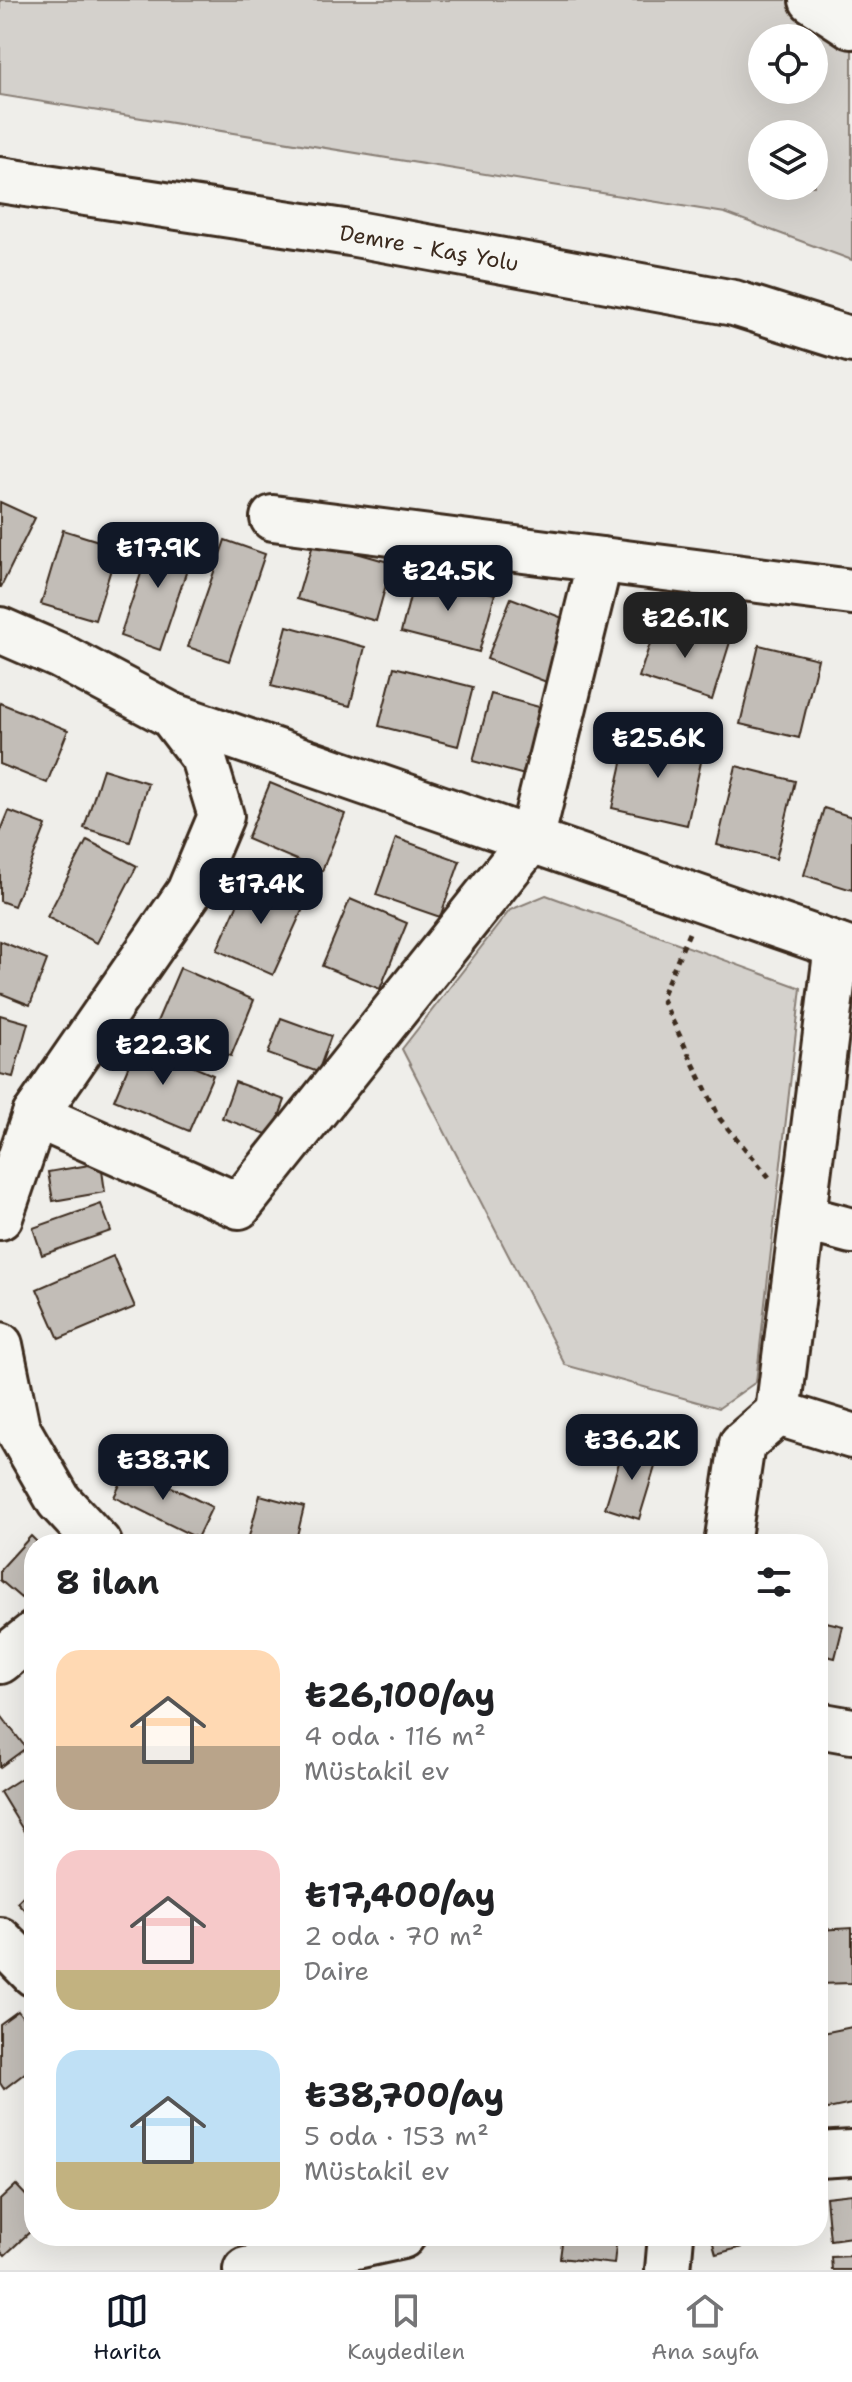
<!DOCTYPE html>
<html lang="tr">
<meta charset="utf-8">
<style>
body{margin:0;font-family:"Shantell Sans",sans-serif;background:#f6f6f6;color:#202124;height:100vh;display:flex;flex-direction:column;font-size:30px;white-space:nowrap}
*{box-sizing:border-box;margin:0}
p{font-size:26px;color:#757577}
.icon{flex:none;width:44px;height:44px;fill:none;stroke:currentColor;stroke-width:2;stroke-linecap:round;stroke-linejoin:round}
.map{position:relative;flex:1;overflow:hidden}
.panel{position:absolute;left:24px;top:1534px;width:804px;height:712px;display:flex;flex-direction:column;background:#fff;border-radius:32px;box-shadow:0 8px 32px #0002}
.panel>*{flex:none}
.controls{position:absolute;left:748px;top:24px;display:grid;gap:16px}
.controls a{display:grid;place-items:center;width:80px;height:80px;border-radius:50%;background:#fff;box-shadow:0 8px 32px #0002;font-size:40px}
.price{position:absolute;translate:-50% -68px;padding:0 18px;border-radius:16px;background:#111827;color:#fff;font-size:26px;line-height:52px;filter:drop-shadow(0 2px 4px #0008)}
.price::after{content:'';position:absolute;left:50%;top:48px;width:24px;height:18px;margin-left:-12px;background:inherit;clip-path:polygon(0 0,100% 0,50% 100%)}
.price.selected{background:#222;color:#fff}
ul{padding:0;list-style:none}
li{display:flex;align-items:center;gap:24px;height:200px;padding:0 32px}
li span{display:grid;place-items:center;flex:none;width:224px;height:160px;border-radius:24px;color:#555}
li>.icon{margin-inline-start:auto}
span .icon{width:96px;height:96px;fill:#fffc;stroke-width:1}
li b{font-size:34px}
h2{display:flex;justify-content:space-between;align-items:center;height:96px;padding:0 32px;font-size:34px}
.tabs{display:flex;justify-content:space-around;align-items:center;height:112px;border-top:2px solid #e0e0e0;background:#fff;font-size:22px;color:#757577}
.tabs a{display:grid;justify-items:center;gap:4px}
.tabs .selected{color:#111827}
.map>svg:first-child{display:block}
.green{fill:#d4d1cc;stroke:#887e75;stroke-width:2;fill-rule:evenodd}
.building{fill:#c2bdb7;stroke:#3b2a1e;stroke-width:2}
.lines{fill:none;stroke-linecap:round;stroke-linejoin:round}
.minor-casing{stroke:#3b2a1e;stroke-width:50}
.highway-casing{stroke:#3b2a1e;stroke-width:50}
.path{stroke:#3b2a1e;stroke-width:5;stroke-dasharray:6 6;stroke-linecap:butt}
.minor{stroke:#f6f6f2;stroke-width:44}
.highway{stroke:#f6f6f2;stroke-width:44}
.labels{text-anchor:middle;dominant-baseline:central;stroke-width:6;stroke-linejoin:round;paint-order:stroke}
.street-label{font-size:22px;fill:#3b2a1e;stroke:#f6f6f2}
</style>
<div class="map">
<svg width="852" height="2270" viewBox="0 0 852 2270">
<rect width="100%" height="100%" fill="#efeeea"/>
<filter id="ink" filterUnits="userSpaceOnUse"><feTurbulence type="fractalNoise" baseFrequency=".0125" numOctaves="2"/><feDisplacementMap in="SourceGraphic" scale="16" xChannelSelector="R" yChannelSelector="G"/><feConvolveMatrix kernelMatrix="1 2 1 2 8 2 1 2 1" color-interpolation-filters="sRGB"/></filter>
<g filter="url(#ink)">
<g class="green">
<path d="M0,0H852V260L725,213L0,95ZM762,38H814V90H762ZM762,134H814V186H762Z"/>
<polygon points="546,895 801,988 756,1382 719,1408 565,1365 402,1049 510,910"/>
</g>
<g class="building">
<polygon points="0,502 35,518 1,587 0,587"/>
<polygon points="156,529 196,543 160,650 120,636"/>
<polygon points="63,530 118,547 95,620 41,604"/>
<polygon points="225,540 265,554 229,661 188,647"/>
<polygon points="314,541 392,563 376,621 297,599"/>
<polygon points="416,573 495,594 479,652 401,632"/>
<polygon points="511,598 573,622 549,683 487,659"/>
<polygon points="658,619 730,642 712,700 639,677"/>
<polygon points="287,626 365,647 350,706 271,686"/>
<polygon points="759,645 818,659 799,738 740,724"/>
<polygon points="394,667 473,687 458,746 379,726"/>
<polygon points="491,694 550,710 532,777 473,761"/>
<polygon points="0,703 68,730 47,783 0,764"/>
<polygon points="628,736 703,753 687,825 612,808"/>
<polygon points="736,766 795,781 776,859 717,845"/>
<polygon points="103,769 148,783 130,842 84,828"/>
<polygon points="270,783 345,814 322,871 247,839"/>
<polygon points="824,808 852,817 852,890 804,875"/>
<polygon points="9,811 46,825 14,906 0,901 0,833"/>
<polygon points="396,838 460,861 440,917 376,895"/>
<polygon points="87,840 137,866 97,943 47,917"/>
<polygon points="250,876 306,902 273,975 217,950"/>
<polygon points="350,899 407,923 380,989 322,966"/>
<polygon points="0,941 47,960 30,1005 0,993"/>
<polygon points="180,968 254,1000 231,1056 156,1024"/>
<polygon points="0,1015 28,1023 13,1077 0,1074"/>
<polygon points="281,1018 331,1036 318,1072 268,1054"/>
<polygon points="138,1043 213,1075 189,1131 114,1100"/>
<polygon points="235,1082 285,1100 272,1136 222,1118"/>
<polygon points="101,1163 105,1192 53,1201 48,1172"/>
<polygon points="101,1204 111,1231 42,1255 33,1228"/>
<polygon points="113,1256 135,1307 59,1339 37,1289"/>
<polygon points="624,1446 658,1457 639,1519 605,1508"/>
<polygon points="129,1466 212,1507 197,1538 114,1497"/>
<polygon points="260,1495 304,1507 295,1544 247,1544"/>
<polygon points="31,1536 39,1544 34,1544 34,1584 21,1598 0,1580 0,1570"/>
<polygon points="417,1538 469,1541 469,1544 416,1544"/>
<polygon points="818,1620 843,1626 835,1658 818,1654"/>
<polygon points="0,1714 26,1748 0,1767"/>
<polygon points="34,1770 34,1840 31,1843 0,1792"/>
<polygon points="34,1885 34,1920 17,1902"/>
<polygon points="852,1928 852,1983 818,1984 818,1930"/>
<polygon points="18,2011 34,2032 34,2066 4,2089 0,2083 0,2024"/>
<polygon points="852,2027 852,2104 818,2111 818,2034"/>
<polygon points="16,2185 34,2204 34,2228 5,2255 0,2250 0,2200"/>
<polygon points="852,2194 852,2237 830,2240 826,2197"/>
<polygon points="563,2236 617,2236 614,2264 560,2258"/>
<polygon points="711,2236 776,2236 776,2238 716,2254"/>
<polygon points="852,2256 852,2270 832,2270 831,2257"/>
</g>
<g class="lines">
<defs>
<g id="minor">
<polyline points="812,0 852,26"/>
<polyline points="273,518 852,592"/>
<polyline points="0,630 60,656 171,715 203,757 221,816 189,892 35,1115 0,1217"/>
<polyline points="171,715 852,951"/>
<polyline points="837,946 778,1413 852,1436"/>
<polyline points="35,1115 239,1206 531,840 600,560"/>
<polyline points="803,1218 852,1231"/>
<polyline points="0,1345 17,1428 59,1501 99,1544"/>
<polyline points="727,1544 742,1444 778,1413"/>
<polyline points="0,1661 34,1634"/>
<polyline points="818,1725 852,1731"/>
<polyline points="0,1940 34,1974"/>
<polyline points="818,2155 852,2153"/>
<polyline points="246,2270 402,2236"/>
<polyline points="668,2270 671,2236"/>
</g>
<polyline id="highway" points="0,180 350,233 734,303 852,340"/>
</defs>
<use href="#minor" class="minor-casing"/>
<use href="#highway" class="highway-casing"/>
<polyline class="path" points="689,933 661,997 720,1119 769,1177"/>
<use href="#minor" class="minor"/>
<use href="#highway" class="highway"/>
</g>
</g>
<g class="labels">
<g class="street-label">
<text transform="translate(429 248) rotate(10)">Demre - Kaş Yolu</text>
</g>
</g>
</svg>
<div class="controls">
<a><svg class="icon" aria-label="locate" viewBox="0 0 24 24"><circle cx="12" cy="12" r="6"/><path d="M12 2v4M12 18v4M2 12h4M18 12h4"/></svg></a>
<a><svg class="icon" aria-label="layers" viewBox="0 0 24 24"><path d="M12 4l9 5-9 5-9-5zM3 14l9 5 9-5"/></svg></a>
</div>
<b class="price" style="left:158px;top:590px">₺17.9K</b>
<b class="price" style="left:448px;top:613px">₺24.5K</b>
<b class="price selected" style="left:685px;top:660px">₺26.1K</b>
<b class="price" style="left:658px;top:780px">₺25.6K</b>
<b class="price" style="left:261px;top:926px">₺17.4K</b>
<b class="price" style="left:163px;top:1087px">₺22.3K</b>
<b class="price" style="left:632px;top:1482px">₺36.2K</b>
<b class="price" style="left:163px;top:1502px">₺38.7K</b>
<section class="panel">
<h2>8 ilan<svg class="icon" aria-label="filters" viewBox="0 0 24 24"><path d="M4 7h16M4 17h16"/><circle cx="9" cy="7" r="2"/><circle cx="15" cy="17" r="2"/></svg></h2>
<ul>
<li><span style="background:linear-gradient(#ffd9b3 60%,#b9a48a 0)"><svg class="icon" aria-label="home" viewBox="0 0 24 24"><path d="M3 11l9-7 9 7M6 9v11h12V9"/></svg></span><div><b>₺26,100/ay</b><p>4 oda · 116 m²</p><p>Müstakil ev</p></div></li>
<li><span style="background:linear-gradient(#f6c9c9 75%,#c2b280 0)"><svg class="icon" aria-label="home" viewBox="0 0 24 24"><path d="M3 11l9-7 9 7M6 9v11h12V9"/></svg></span><div><b>₺17,400/ay</b><p>2 oda · 70 m²</p><p>Daire</p></div></li>
<li><span style="background:linear-gradient(#bfe0f5 70%,#c2b280 0)"><svg class="icon" aria-label="home" viewBox="0 0 24 24"><path d="M3 11l9-7 9 7M6 9v11h12V9"/></svg></span><div><b>₺38,700/ay</b><p>5 oda · 153 m²</p><p>Müstakil ev</p></div></li>
</ul>
</section>
</div>
<nav class="tabs">
<a class="selected"><svg class="icon" aria-label="map" viewBox="0 0 24 24"><path d="M3 6l6-2 6 2 6-2v14l-6 2-6-2-6 2zM9 4v14M15 6v14"/></svg>Harita</a>
<a><svg class="icon" aria-label="saved" viewBox="0 0 24 24"><path d="M7 4h10v16l-5-4-5 4z"/></svg>Kaydedilen</a>
<a><svg class="icon" aria-label="home" viewBox="0 0 24 24"><path d="M3 11l9-7 9 7M6 9v11h12V9"/></svg>Ana sayfa</a>
</nav>
